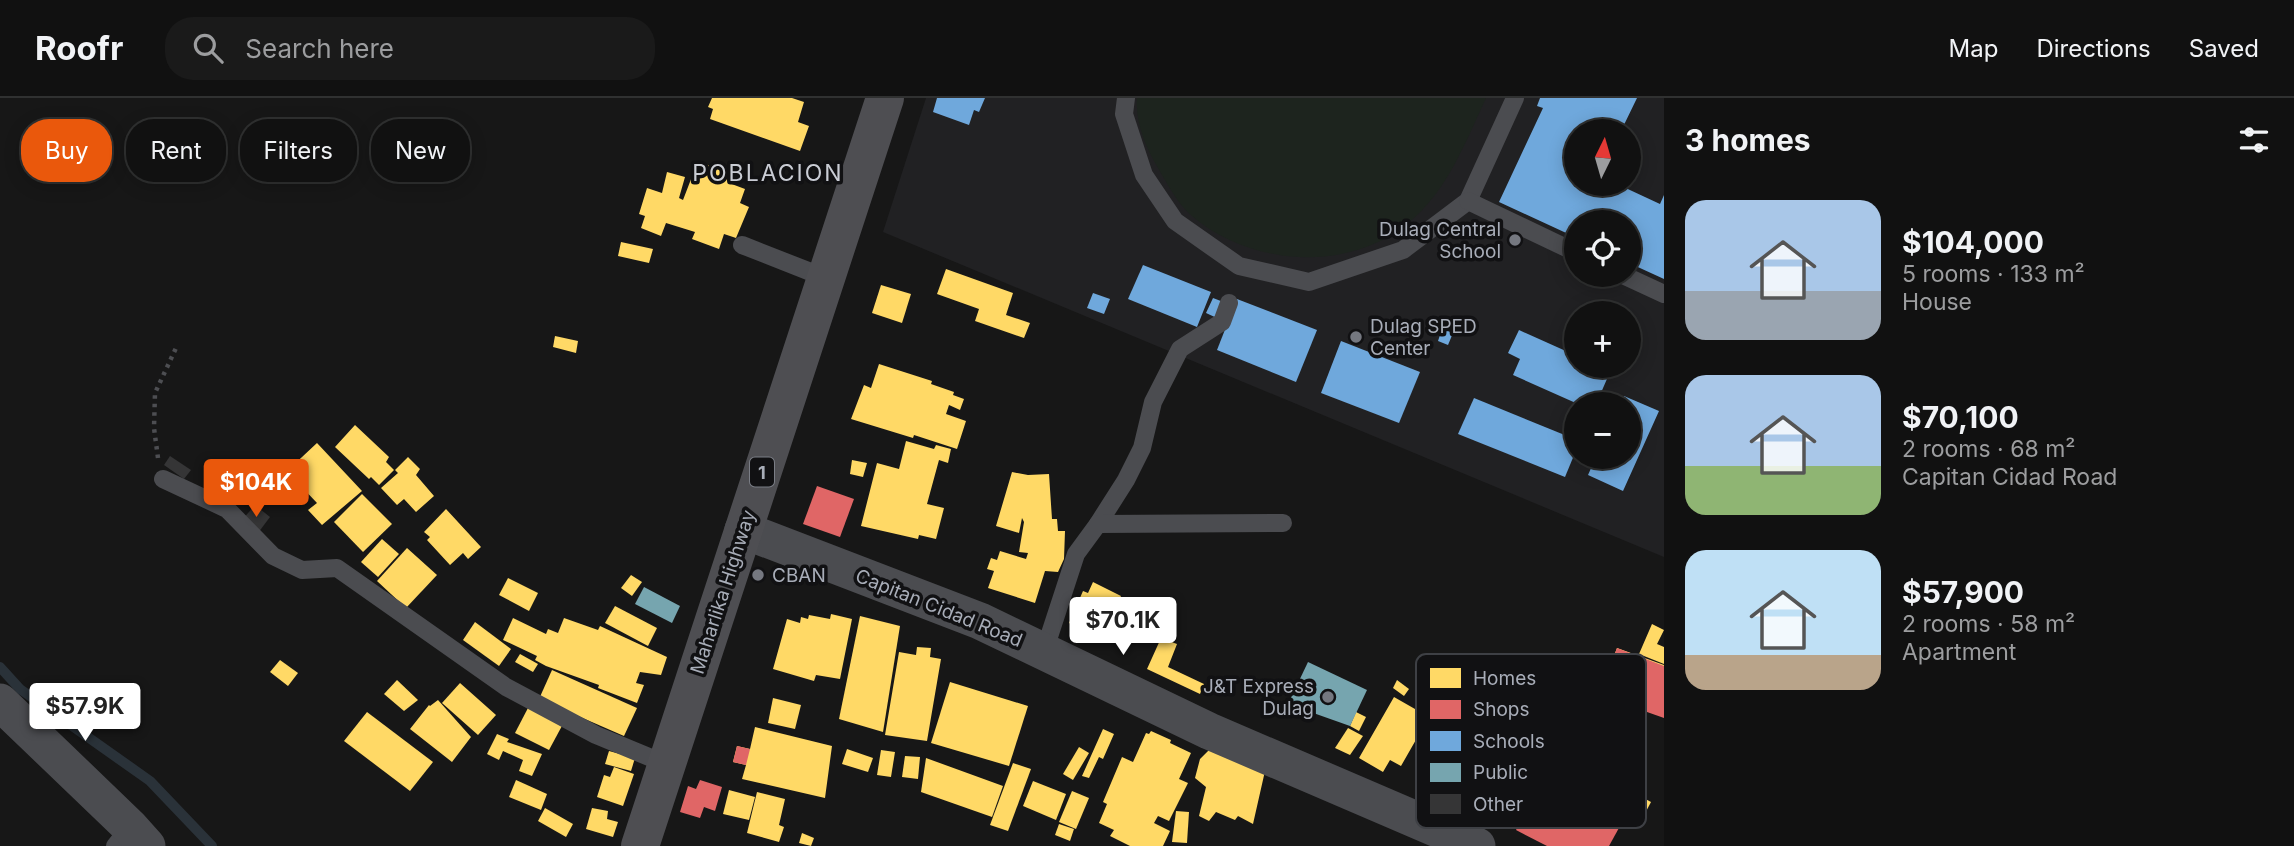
<!DOCTYPE html>
<meta charset="utf-8">
<style>
body{margin:0;font-family:Inter,sans-serif;background:#1a1a1a;color:#f1f3f6;height:100vh;display:flex;flex-direction:column;font-size:26px;white-space:nowrap}
*{box-sizing:border-box;margin:0}
p{font-size:23px;color:#9c9d9f}
.icon{flex:none;width:38px;height:38px;fill:none;stroke:currentColor;stroke-width:2;stroke-linecap:round;stroke-linejoin:round}
.map{position:relative;flex:1;overflow:hidden}
.sheet{display:flex;flex-direction:column;background:#111;width:630px}
.sheet>*{flex:none}
.hud{position:absolute;left:21px;top:21px;width:665px;height:63px;display:flex;gap:14px}
.needle{width:46px;rotate:5deg}
.tools{position:absolute;left:1564px;top:21px;display:grid;gap:14px}
.tools a{display:grid;place-items:center;width:77px;height:77px;border-radius:50%;background:#111;box-shadow:0 4px 18px #0003,0 0 0 2px #303131;font-size:35px}
.price{position:absolute;translate:-50% -60px;padding:0 16px;border-radius:7px;background:#fff;color:#222;font-size:23px;line-height:46px;filter:drop-shadow(0 2px 4px #0008)}
.price::after{content:'';position:absolute;left:50%;top:42px;width:21px;height:16px;margin-left:-10px;background:inherit;clip-path:polygon(0 0,100% 0,50% 100%)}
.price.selected{background:#ea580c;color:#fff}
ul{padding:0;list-style:none}
li{display:flex;align-items:center;gap:21px;height:175px;padding:0 21px}
li span{display:grid;place-items:center;flex:none;width:196px;height:140px;border-radius:21px;color:#555}
li>.icon{margin-inline-start:auto}
span .icon{width:84px;height:84px;fill:#fffc;stroke-width:1}
li b{font-size:30px}
h2{display:flex;justify-content:space-between;align-items:center;height:84px;padding:0 21px;font-size:30px}
.pill{padding:0 24px;border-radius:28px;background:#111;box-shadow:0 4px 18px #0003,0 0 0 2px #303131;font-size:24px;line-height:63px}
.pill.selected{background:#ea580c;color:#fff}
header{display:flex;align-items:center;gap:42px;box-sizing:border-box;height:98px;padding:0 35px;background:#111;border-bottom:2px solid #303131}
header strong{font-size:33px}
nav{display:flex;gap:38px;margin-inline-start:auto;font-size:24px}
.search{width:490px;height:63px;background:#1a1a1a;display:flex;align-items:center;gap:18px;box-sizing:border-box;padding:0 24px;border-radius:28px;color:#9c9d9f;font-size:26px}
main{display:flex;flex:1;min-height:0}
.map>svg:first-child{display:block}
.built{fill:#212123;fill-rule:evenodd}
.green{fill:#1d241e}
.homes{fill:#ffd966}
.shops{fill:#e06666}
.schools{fill:#6fa8dc}
.public{fill:#76a5af}
.lines{fill:none;stroke-linecap:round;stroke-linejoin:round}
.stream{stroke:#2a3239;stroke-width:10}
.building{fill:#353536}
.path{stroke:#4d4e52;stroke-width:4.5;stroke-dasharray:3.5 5;stroke-linecap:butt}
.service{stroke:#4b4c50;stroke-width:18}
.minor{stroke:#4b4c50;stroke-width:37}
.trunk{stroke:#4e4e52;stroke-width:38}
.poi-dot{fill:#757880;stroke:#111113;stroke-width:2.5}
.labels{text-anchor:middle;dominant-baseline:central;stroke-width:7;stroke-linejoin:round;paint-order:stroke}
.shield{fill:#111113;stroke:#7b7e86;stroke-width:2}
.shield-label{font-size:18px;font-weight:bold;fill:#a8adb8}
.poi-label{font-size:19px;fill:#a8adb8;stroke:#111113;text-anchor:end}
.street-label{font-size:19px;fill:#a8adb8;stroke:#111113}
.quarter-label{font-size:23px;letter-spacing:2px;fill:#c9ccd4;stroke:#111113}
.key{fill:#111113;stroke:#3e4045;stroke-width:2}
.key-label{font-size:19px;fill:#a8adb8}
</style>
<header>
<strong>Roofr</strong>
<div class="search"><svg class="icon" aria-label="search" viewBox="0 0 24 24"><circle cx="10" cy="10" r="6"/><path d="M15 15l6 6"/></svg>Search here</div>
<nav><a>Map</a><a>Directions</a><a>Saved</a></nav>
</header>
<main>
<div class="map">
<svg width="1664" height="748" viewBox="0 0 1664 748">
<rect width="100%" height="100%" fill="#171717"/>
<path class="built" d="M926,0H1664V459L883,134ZM1577,33H1629V86H1577ZM1577,124H1629V177H1577ZM1577,215H1629V268H1577ZM1577,306H1629V359H1577Z"/>
<path class="green" d="M1137,0H1486C1461,54 1441,110 1386,140C1326,173 1243,162 1192,118C1177,105 1168,87 1158,70C1146,50 1135,24 1137,0Z"/>
<g class="homes">
<polygon points="712,0 792,0 804,4 798,24 809,28 800,53 710,21 713,11 708,9"/>
<polygon points="698,63 732,77 729,85 745,91 740,105 749,109 736,140 724,136 719,151 692,141 695,134 666,125 661,138 641,130 645,118 639,116 647,90 662,95 667,74 685,79 679,100 683,102"/>
<polygon points="621,144 653,151 649,165 618,158"/>
<polygon points="946,171 1013,195 1006,217 1030,225 1024,240 975,223 979,211 937,196"/>
<polygon points="881,187 911,196 902,225 872,215"/>
<polygon points="555,238 578,243 576,255 553,249"/>
<polygon points="879,266 932,283 931,286 954,294 953,297 964,301 960,312 949,307 946,316 966,323 957,351 914,337 913,340 851,321 864,287 871,290"/>
<polygon points="355,327 389,359 386,364 394,372 379,387 371,379 369,381 335,349"/>
<polygon points="906,343 934,351 936,347 951,351 948,365 939,362 927,406 944,410 936,441 919,437 918,441 861,428 877,365 899,371"/>
<polygon points="317,345 362,393 322,427 308,412 317,405 298,385 289,393 282,385 291,377 287,373"/>
<polygon points="408,359 420,371 416,377 434,398 416,414 404,401 397,407 381,390 398,375 395,372"/>
<polygon points="852,362 867,365 863,379 850,376"/>
<polygon points="1012,374 1028,377 1049,376 1052,421 1057,421 1058,433 1065,433 1064,461 1058,474 1045,473 1035,505 988,490 994,473 987,471 991,460 997,462 1000,453 1026,461 1028,455 1019,454 1024,424 1022,420 1019,435 996,428"/>
<polygon points="362,396 392,426 363,454 334,424"/>
<polygon points="446,411 481,449 468,461 463,455 450,467 427,442 430,439 424,434"/>
<polygon points="382,441 399,456 378,479 361,464"/>
<polygon points="407,450 437,477 406,510 377,483"/>
<polygon points="631,477 642,484 632,498 621,490"/>
<polygon points="508,480 538,495 529,513 499,497"/>
<polygon points="1093,484 1121,498 1103,540 1069,525 1083,493 1088,495"/>
<polygon points="615,508 657,530 648,548 605,525"/>
<polygon points="831,516 852,521 840,581 816,577 814,583 773,571 787,521 800,525 801,519 808,521 809,517 830,521"/>
<polygon points="860,518 900,528 883,634 839,621"/>
<polygon points="513,520 546,536 548,531 558,535 564,520 598,532 600,528 667,559 661,577 640,574 636,585 644,587 637,605 598,590 599,587 546,568 535,562 537,558 503,542"/>
<polygon points="475,524 511,551 499,568 463,542"/>
<polygon points="1652,526 1664,532 1657,546 1664,549 1664,566 1639,556"/>
<polygon points="1161,540 1177,546 1168,569 1204,586 1200,596 1147,571"/>
<polygon points="917,549 931,550 930,559 941,561 927,643 885,637 899,554 916,557"/>
<polygon points="1617,550 1664,567 1664,619 1599,597"/>
<polygon points="520,556 538,566 533,574 515,564"/>
<polygon points="280,562 298,575 288,588 270,574"/>
<polygon points="552,572 637,610 624,638 539,601"/>
<polygon points="397,582 418,602 404,613 384,596"/>
<polygon points="1397,582 1409,591 1404,598 1393,590"/>
<polygon points="950,584 1028,608 1009,668 931,645"/>
<polygon points="460,585 496,617 478,637 442,605"/>
<polygon points="1394,599 1429,619 1401,668 1390,662 1383,674 1359,660"/>
<polygon points="773,600 801,607 795,631 768,625"/>
<polygon points="438,602 471,639 452,664 410,631 429,607 430,608"/>
<polygon points="529,608 563,626 549,652 515,635"/>
<polygon points="367,614 433,664 410,693 344,643"/>
<polygon points="1356,614 1366,619 1359,633 1350,628"/>
<polygon points="755,629 832,648 825,700 742,681 746,667 733,664 737,648 750,651"/>
<polygon points="1348,630 1363,638 1350,657 1335,650"/>
<polygon points="1103,631 1114,636 1103,661 1099,659 1089,680 1082,678"/>
<polygon points="1151,633 1171,642 1170,645 1191,655 1179,681 1188,685 1169,723 1158,718 1154,725 1170,733 1163,748 1130,748 1110,738 1114,732 1099,725 1107,706 1103,704 1122,659 1133,664 1146,635 1149,636"/>
<polygon points="497,636 509,641 507,644 542,656 532,678 519,673 523,662 503,653 499,662 487,656"/>
<polygon points="1079,649 1089,655 1073,682 1063,676"/>
<polygon points="847,651 873,660 868,674 842,666"/>
<polygon points="881,652 895,654 891,679 877,677"/>
<polygon points="1209,652 1265,673 1253,726 1238,718 1235,722 1216,714 1209,723 1199,718 1206,689 1195,680 1200,661"/>
<polygon points="609,653 635,660 631,673 605,666"/>
<polygon points="905,658 920,659 918,681 902,679"/>
<polygon points="926,660 1003,688 992,719 921,694"/>
<polygon points="1013,665 1031,671 1008,733 990,727"/>
<polygon points="614,669 634,676 623,708 597,699 604,677 610,679"/>
<polygon points="516,682 547,696 541,712 509,699"/>
<polygon points="1033,683 1066,696 1056,722 1023,708"/>
<polygon points="1627,691 1651,704 1642,721 1618,708"/>
<polygon points="729,692 755,699 749,722 723,716"/>
<polygon points="1072,693 1089,700 1076,731 1059,724"/>
<polygon points="757,694 785,701 779,727 784,729 779,744 747,735"/>
<polygon points="545,710 573,726 566,739 538,723"/>
<polygon points="592,710 608,713 607,721 618,724 613,739 586,731"/>
<polygon points="1176,713 1189,714 1187,745 1172,744"/>
<polygon points="1059,726 1074,731 1070,743 1055,737"/>
<polygon points="802,735 814,740 811,748 799,745"/>
</g>
<g class="shops">
<polygon points="817,388 854,401 840,439 803,426"/>
<polygon points="1617,550 1664,568 1664,620 1599,597"/>
<polygon points="737,648 750,651 746,667 733,664"/>
<polygon points="1545,677 1625,719 1609,748 1547,748 1516,732"/>
<polygon points="700,682 722,689 715,713 704,709 700,720 680,714 688,688 696,691"/>
</g>
<g class="schools">
<polygon points="937,0 985,0 979,14 974,12 969,27 933,14"/>
<polygon points="1540,0 1637,0 1621,33 1577,33 1577,86 1617,86 1660,106 1664,97 1664,181 1629,165 1629,124 1577,124 1577,140 1499,104 1543,10 1537,8"/>
<polygon points="1143,167 1211,194 1197,229 1128,201"/>
<polygon points="1093,195 1110,201 1104,216 1087,210"/>
<polygon points="1213,200 1226,205 1219,221 1206,215"/>
<polygon points="1237,201 1317,232 1296,284 1217,252"/>
<polygon points="1442,231 1453,235 1448,247 1438,243"/>
<polygon points="1519,232 1577,258 1577,268 1597,268 1610,274 1600,297 1597,296 1592,306 1578,306 1513,277 1520,261 1508,255"/>
<polygon points="1341,243 1420,274 1399,325 1321,295"/>
<polygon points="1624,298 1659,313 1623,393 1588,377 1596,359 1629,359 1629,306 1620,306"/>
<polygon points="1474,300 1577,342 1577,350 1565,379 1458,336"/>
</g>
<g class="public">
<polygon points="644,489 680,508 672,525 635,506"/>
<polygon points="1308,564 1367,592 1350,628 1288,606"/>
</g>
<g class="lines">
<polyline class="stream" points="0,569 20,591 150,683 212,748"/>
</g>
<g class="building">
<polygon points="170,358 191,372 184,381 164,367"/>
<polygon points="255,407 270,419 258,435 242,422"/>
</g>
<g class="lines">
<polyline class="path" points="158,360 154,330 155,295 176,250"/>
<g class="service">
<polyline points="1126,0 1124,16 1144,77 1175,123 1239,168 1309,184 1403,152 1468,103 1515,0"/>
<polyline points="1468,103 1577,155"/>
<polyline points="742,147 826,180"/>
<polyline points="1623,177 1664,196"/>
<polyline points="163,381 227,411 273,458 302,472 337,470 506,589 596,637 666,666"/>
<polyline points="1098,426 1126,382 1142,350 1153,304 1180,251 1222,224 1229,205"/>
<polyline points="1044,554 1076,456 1098,426 1283,425"/>
<polyline points="115,748 130,729"/>
</g>
<g class="minor">
<polyline points="743,432 980,523 1209,633 1477,748"/>
<polyline points="0,604 130,729 147,748"/>
</g>
<polyline class="trunk" points="640,748 885,0"/>
</g>
<g class="poi-dot">
<circle cx="1515" cy="142" r="7"/>
<circle cx="1356" cy="239" r="7"/>
<circle cx="758" cy="477" r="7"/>
<circle cx="1328" cy="599" r="7"/>
</g>
<g class="labels">
<rect class="shield" x="750" y="359.5" width="24" height="29" rx="5"/>
<g class="shield-label">
<text x="762" y="374">1</text>
</g>
<g class="poi-label">
<text x="1501" y="131">Dulag Central<tspan x="1501" dy="22">School</tspan></text>
<text x="1370" y="228" text-anchor="start">Dulag SPED<tspan x="1370" dy="22">Center</tspan></text>
<text x="772" y="477" text-anchor="start">CBAN</text>
<text x="1314" y="588">J&amp;T Express<tspan x="1314" dy="22">Dulag</tspan></text>
</g>
<g class="street-label">
<text transform="translate(723 494) rotate(-72)">Maharlika Highway</text>
<text transform="translate(939 510) rotate(22)">Capitan Cidad Road</text>
</g>
<g class="quarter-label">
<text x="768" y="75">POBLACION</text>
</g>
</g>
<rect x="1416" y="556" width="230" height="174" rx="10" class="key"/>
<rect x="1430" y="570" width="31" height="20" fill="#ffd966"/>
<rect x="1430" y="602" width="31" height="19" fill="#e06666"/>
<rect x="1430" y="633" width="31" height="20" fill="#6fa8dc"/>
<rect x="1430" y="665" width="31" height="19" fill="#76a5af"/>
<rect x="1430" y="696" width="31" height="20" fill="#353536"/>
<g class="key-label">
<text x="1473" y="587">Homes</text>
<text x="1473" y="618">Shops</text>
<text x="1473" y="650">Schools</text>
<text x="1473" y="681">Public</text>
<text x="1473" y="713">Other</text>
</g>
</svg>
<div class="tools">
<a><svg class="needle" viewBox="-14 -14 28 28"><path d="M0-13l5 13h-10z" fill="#e53935"/><path d="M0 13l5-13h-10z" fill="#9c9d9f"/></svg></a>
<a><svg class="icon" aria-label="locate" viewBox="0 0 24 24"><circle cx="12" cy="12" r="6"/><path d="M12 2v4M12 18v4M2 12h4M18 12h4"/></svg></a>
<a>+</a>
<a>−</a>
</div>
<b class="price selected" style="left:256px;top:421px">$104K</b>
<b class="price" style="left:1123px;top:559px">$70.1K</b>
<b class="price" style="left:85px;top:645px">$57.9K</b>
<div class="hud">
<a class="pill selected">Buy</a>
<a class="pill">Rent</a>
<a class="pill">Filters</a>
<a class="pill">New</a>
</div>
</div>
<section class="sheet">
<h2>3 homes<svg class="icon" aria-label="filters" viewBox="0 0 24 24"><path d="M4 7h16M4 17h16"/><circle cx="9" cy="7" r="2"/><circle cx="15" cy="17" r="2"/></svg></h2>
<ul>
<li><span style="background:linear-gradient(#a9c7e8 65%,#9aa5b1 0)"><svg class="icon" aria-label="home" viewBox="0 0 24 24"><path d="M3 11l9-7 9 7M6 9v11h12V9"/></svg></span><div><b>$104,000</b><p>5 rooms · 133 m²</p><p>House</p></div></li>
<li><span style="background:linear-gradient(#a9c7e8 65%,#8fb573 0)"><svg class="icon" aria-label="home" viewBox="0 0 24 24"><path d="M3 11l9-7 9 7M6 9v11h12V9"/></svg></span><div><b>$70,100</b><p>2 rooms · 68 m²</p><p>Capitan Cidad Road</p></div></li>
<li><span style="background:linear-gradient(#bfe0f5 75%,#b9a48a 0)"><svg class="icon" aria-label="home" viewBox="0 0 24 24"><path d="M3 11l9-7 9 7M6 9v11h12V9"/></svg></span><div><b>$57,900</b><p>2 rooms · 58 m²</p><p>Apartment</p></div></li>
</ul>
</section>
</main>
